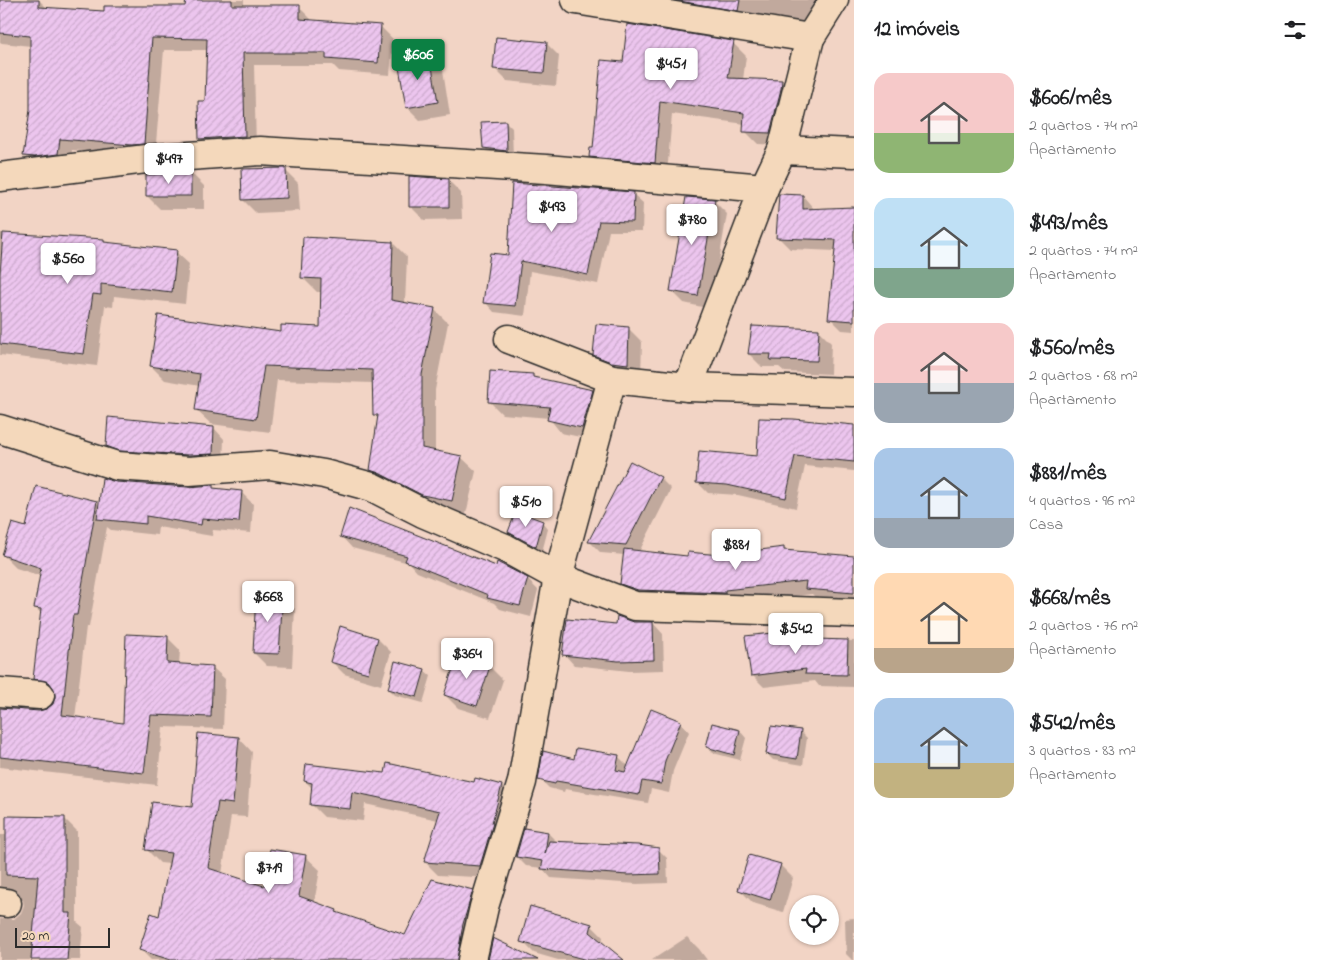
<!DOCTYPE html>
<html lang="pt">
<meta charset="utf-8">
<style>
body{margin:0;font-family:"Indie Flower",sans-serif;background:#f2f2f2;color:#202124;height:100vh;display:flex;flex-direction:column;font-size:19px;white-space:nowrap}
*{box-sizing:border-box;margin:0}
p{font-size:16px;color:#757577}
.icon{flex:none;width:28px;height:28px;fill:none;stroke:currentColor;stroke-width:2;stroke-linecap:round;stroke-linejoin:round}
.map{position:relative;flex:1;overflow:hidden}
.drawer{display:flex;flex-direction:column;background:#fff;width:475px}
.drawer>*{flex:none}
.fabs{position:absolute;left:789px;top:895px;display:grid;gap:10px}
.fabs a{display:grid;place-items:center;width:50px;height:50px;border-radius:50%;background:#fff;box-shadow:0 1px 4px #0004;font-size:25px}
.scale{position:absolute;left:15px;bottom:12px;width:95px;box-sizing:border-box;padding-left:5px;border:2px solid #2b2b2b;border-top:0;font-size:14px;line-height:18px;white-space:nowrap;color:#2b2b2b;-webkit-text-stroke:4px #f4d8bb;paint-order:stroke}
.price{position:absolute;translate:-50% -42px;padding:0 11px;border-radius:5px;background:#fff;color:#222;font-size:16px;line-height:32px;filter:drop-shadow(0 1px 2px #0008)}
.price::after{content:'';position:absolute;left:50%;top:30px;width:15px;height:11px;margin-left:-8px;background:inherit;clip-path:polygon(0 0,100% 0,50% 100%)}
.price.on{background:#0b8043;color:#fff}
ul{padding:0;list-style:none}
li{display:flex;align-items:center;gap:15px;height:125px;padding:0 20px}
li span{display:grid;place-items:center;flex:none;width:140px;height:100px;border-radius:15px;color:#555}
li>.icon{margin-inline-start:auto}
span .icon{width:60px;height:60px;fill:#fffc;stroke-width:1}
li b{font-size:21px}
h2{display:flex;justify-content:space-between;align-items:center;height:60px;padding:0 20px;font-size:21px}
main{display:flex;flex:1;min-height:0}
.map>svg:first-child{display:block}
.shadow{fill:#0003}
.building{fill:url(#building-hatch);stroke:#2b2b2b}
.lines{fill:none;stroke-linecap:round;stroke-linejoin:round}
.street-casing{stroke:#2b2b2b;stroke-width:31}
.street{stroke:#f4d8bb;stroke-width:28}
</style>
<main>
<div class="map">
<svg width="854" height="960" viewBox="0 0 854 960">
<defs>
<pattern id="building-hatch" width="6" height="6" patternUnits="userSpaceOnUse" patternTransform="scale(1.25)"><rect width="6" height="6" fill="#ecc5ee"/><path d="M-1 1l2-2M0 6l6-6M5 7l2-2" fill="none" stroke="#cba9cc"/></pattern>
</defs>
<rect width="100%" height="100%" fill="#f2d4c5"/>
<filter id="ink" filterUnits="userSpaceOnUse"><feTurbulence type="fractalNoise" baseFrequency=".02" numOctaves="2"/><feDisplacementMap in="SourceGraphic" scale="10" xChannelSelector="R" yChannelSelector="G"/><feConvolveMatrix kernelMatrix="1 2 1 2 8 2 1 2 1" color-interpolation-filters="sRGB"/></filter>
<g filter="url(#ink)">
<g class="shadow">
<polygon points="0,0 39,0 48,9 105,12 187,8 187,0 244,0 244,7 299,7 311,19 311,21 381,27 393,39 390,75 339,71 333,65 254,65 256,148 213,151 201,139 206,102 208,50 164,50 155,155 145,157 72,150 70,166 37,167 25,155 31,110 31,46 2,43 0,42"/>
<polygon points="610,0 821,0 819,25 751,18"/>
<polygon points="546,43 559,56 556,86 507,81 494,68"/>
<polygon points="733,43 746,56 743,80 781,81 794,94 783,145 758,144 745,131 745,124 672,114 667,175 603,170 590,157 594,149 624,63"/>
<polygon points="430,57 443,70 450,115 420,120 407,107"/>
<polygon points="506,122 512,128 513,157 490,154 484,147"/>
<polygon points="285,170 298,183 300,211 256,213 243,200"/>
<polygon points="191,173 204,186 204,209 160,209 147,196"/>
<polygon points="448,180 461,193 462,219 424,220 411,207"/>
<polygon points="633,194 643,203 642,231 609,231 598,284 530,271 525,316 494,312 485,302 510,256"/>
<polygon points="803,196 815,210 854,209 854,331 842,330 830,318 836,251 790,249 778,237"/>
<polygon points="714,201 727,214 711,309 684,303 671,290"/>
<polygon points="0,233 104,240 107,244 176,252 189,264 185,304 114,296 113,307 105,306 97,366 0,355"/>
<polygon points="393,243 407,257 405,304 434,309 448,323 435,390 435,452 461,457 476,471 466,514 437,509 386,484 372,470 379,420 374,414 373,383 277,380 270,432 211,424 196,410 200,386 165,380 151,366 282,334 321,328 322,292 317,292 302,277"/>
<polygon points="629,329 642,342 641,376 607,368 594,354"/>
<polygon points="818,330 831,343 830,374 785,372 779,367 762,367 749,354"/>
<polygon points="532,375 537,380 592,392 605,405 595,440 561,433 549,418 502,414 489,401"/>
<polygon points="854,427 854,471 805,466 796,508 738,495 708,493 698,483 759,457"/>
<polygon points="214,428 224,439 223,464 117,456 107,446"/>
<polygon points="660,478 671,489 639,552 688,557 720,556 783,548 787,552 854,557 854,604 820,602 812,594 737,603 635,597 622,583 625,555 601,553 590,542"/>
<polygon points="116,483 188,488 212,486 216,490 241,492 253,504 251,533 213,530 212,536 158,527 157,535 111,530 107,527 89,627 86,627 75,718 124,724 167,637 180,650 179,665 212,667 225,679 223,729 163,727 157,785 0,767 0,709 39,712 48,710 54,704 56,693 47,691 34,678 42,614 35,608 41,576 16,568 3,555 27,529 96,502 100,506"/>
<polygon points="542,522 548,529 542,552 516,539 510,532"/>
<polygon points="341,536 497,567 527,579 538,590 531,617 500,609 494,603 417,572 409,563 352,548"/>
<polygon points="282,596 295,609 292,667 267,666 254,653"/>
<polygon points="634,623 653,623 663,634 664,670 629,671 574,665 564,654 617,625"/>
<polygon points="782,634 788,639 854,641 854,687 819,686 815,681 764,687 752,675"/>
<polygon points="378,639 391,652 381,685 344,674 331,661"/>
<polygon points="490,667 503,680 490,718 458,708 445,695"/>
<polygon points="424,670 431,676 423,703 395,695 389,689"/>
<polygon points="680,722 689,732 673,771 669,793 651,789 648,803 565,789 564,792 549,788 540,779 575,760 618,756 629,767"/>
<polygon points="713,725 740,731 746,738 740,760 713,753 707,746"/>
<polygon points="801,732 807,738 803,765 773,760 767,754"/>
<polygon points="239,738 252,752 247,817 231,816 222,874 264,888 271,850 306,857 320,870 314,903 337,911 341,915 406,937 472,891 486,905 472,960 151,960 141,950 159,917 170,864 160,863 146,849 193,808"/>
<polygon points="476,779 502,786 515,799 493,878 438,875 425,862 438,820 365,804 363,821 324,817 311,804 313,789 305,781 475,784"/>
<polygon points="64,818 77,831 77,922 83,927 80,960 0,960 0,919 14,919 21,913 24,905 23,900 7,900 0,905 0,835 7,835"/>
<polygon points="548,833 557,842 658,849 667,858 668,883 637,884 551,878 542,868 526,866 517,857"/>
<polygon points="780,865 793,878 783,912 753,903 740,890"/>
<polygon points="854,918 854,960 852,960 846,954 845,919"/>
<polygon points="591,925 603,937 602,943 622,960 558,960 534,953 522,941"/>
<polygon points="687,937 699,949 707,960 652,960"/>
</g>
<g class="building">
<polygon points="0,0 39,0 39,7 104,11 104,6 185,6 186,0 232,0 232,5 300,5 300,19 381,25 378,63 326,59 326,53 243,53 245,136 199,139 198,101 205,101 207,39 152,38 144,144 132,145 60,139 58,154 35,157 23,156 30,110 30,36 0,33"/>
<polygon points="673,0 740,0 738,11"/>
<polygon points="627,24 734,41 728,78 782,80 781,89 770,133 743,132 744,113 660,101 655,163 589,157 590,148 593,148 601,60 623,62"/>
<polygon points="496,37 547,42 544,73 493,69"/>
<polygon points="430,55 438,102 406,108 398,61"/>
<polygon points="506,121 507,151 483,148 481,122"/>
<polygon points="286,168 287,198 242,200 241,169"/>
<polygon points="191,172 191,196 146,196 146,175"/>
<polygon points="409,176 449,179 449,207 409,207"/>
<polygon points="512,183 634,192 633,222 599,221 588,275 521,261 515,306 483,303 490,253 508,255"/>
<polygon points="779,194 803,195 803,209 854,207 854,321 828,319 836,240 776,238"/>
<polygon points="686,197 715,199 698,296 670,291"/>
<polygon points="3,233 104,239 104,242 177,250 172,292 101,284 101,295 93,294 84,354 0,344 0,274"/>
<polygon points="303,237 393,242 391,300 435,308 422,375 422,448 462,456 452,501 422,495 379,473 370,470 378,415 373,415 372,370 264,366 256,419 195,410 200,374 150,366 158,315 281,332 281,325 320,327 321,279 301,278"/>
<polygon points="596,324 629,327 628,364 611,362 593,355"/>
<polygon points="752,326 819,329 817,361 770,360 771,354 748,354"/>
<polygon points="490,371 533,374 533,377 593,390 582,428 547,420 550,407 488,402"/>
<polygon points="108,417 214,427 213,454 189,455 120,451 106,446"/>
<polygon points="759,418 794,419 854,425 854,462 795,456 786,498 727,485 696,483 699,451 757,456"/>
<polygon points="630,461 661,477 626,545 588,542"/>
<polygon points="102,478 116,482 188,487 213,485 213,488 242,491 239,522 202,519 201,525 146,516 146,524 97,519"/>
<polygon points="36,486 97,501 77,615 73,615 62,715 123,723 126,634 168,636 167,663 213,666 211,717 151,715 144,773 0,757 0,708 39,711 46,709 53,704 55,697 54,689 49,682 33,679 41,609 34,608 41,568 2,555 12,523 26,527"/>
<polygon points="349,508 496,566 497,562 528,578 520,606 487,598 488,595 405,561 407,556 340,537"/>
<polygon points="516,511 543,521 536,547 508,532"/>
<polygon points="784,547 784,550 854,556 854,593 805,589 806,581 725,590 725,593 638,590 620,584 624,549 687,556 688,552 720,555"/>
<polygon points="256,593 283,594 279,654 253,653"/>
<polygon points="617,616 634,622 653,622 654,660 618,661 562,655 567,619 616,624"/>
<polygon points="340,626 378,638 368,673 330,662"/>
<polygon points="782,632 783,638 848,640 847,675 805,674 806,669 751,676 745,636"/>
<polygon points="458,654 490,666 477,706 444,695"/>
<polygon points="395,661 425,669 417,697 388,689"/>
<polygon points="651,709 681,721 665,761 661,784 642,781 639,795 556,781 555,784 538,780 543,751 574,759 576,748 619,755 616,770 625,772"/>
<polygon points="712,723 740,730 734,755 706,747"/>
<polygon points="771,726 801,730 797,759 766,754"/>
<polygon points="198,733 239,737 233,804 218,802 208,868 264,886 270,849 306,855 299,896 337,910 336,912 405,935 432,879 473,890 463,924 457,960 171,960 139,950 151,913 159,916 171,853 145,850 152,802 192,807"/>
<polygon points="387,763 474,782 475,778 502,785 492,823 493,823 480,866 424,862 440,811 352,792 350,809 310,805 312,783 304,781 306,764 385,773"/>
<polygon points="6,816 65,817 65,913 71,913 67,960 31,960 38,876 6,875"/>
<polygon points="524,828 548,832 545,854 549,841 638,845 659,848 660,874 628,875 541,869 543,861 516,857"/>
<polygon points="749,855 781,864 770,900 738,890"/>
<polygon points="530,906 592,924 590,932 624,960 587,960 520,942"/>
<polygon points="493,938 538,960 488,960"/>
</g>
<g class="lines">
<defs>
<g id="street">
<polyline points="576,0 810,38"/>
<polyline points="782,150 854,153"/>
<polyline points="0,177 146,159 260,151 546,169 764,188"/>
<polyline points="509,339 612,379 688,387 854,392"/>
<polyline points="688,387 764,188 782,150 810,38 834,0"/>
<polyline points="0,429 117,466 189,471 270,465 324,474 372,487 423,513 505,548 558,577 635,606 854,613"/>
<polyline points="0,692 40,695"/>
<polyline points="0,902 7,903"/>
<polyline points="472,960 484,907 522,782 558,577 612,379"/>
</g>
</defs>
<use href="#street" class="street-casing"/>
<use href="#street" class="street"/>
</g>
</g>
</svg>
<div class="fabs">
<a><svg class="icon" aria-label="locate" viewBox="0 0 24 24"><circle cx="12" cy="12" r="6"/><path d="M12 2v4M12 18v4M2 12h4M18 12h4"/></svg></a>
</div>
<div class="scale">20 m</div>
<b class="price on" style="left:418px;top:81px">$606</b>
<b class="price" style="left:671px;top:90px">$451</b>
<b class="price" style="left:169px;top:185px">$497</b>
<b class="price" style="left:552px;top:233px">$493</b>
<b class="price" style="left:692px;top:246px">$780</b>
<b class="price" style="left:68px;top:285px">$560</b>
<b class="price" style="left:526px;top:528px">$510</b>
<b class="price" style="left:736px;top:571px">$881</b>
<b class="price" style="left:268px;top:623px">$668</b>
<b class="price" style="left:796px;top:655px">$542</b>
<b class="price" style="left:467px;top:680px">$364</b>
<b class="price" style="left:269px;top:894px">$719</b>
</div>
<section class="drawer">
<h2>12 imóveis<svg class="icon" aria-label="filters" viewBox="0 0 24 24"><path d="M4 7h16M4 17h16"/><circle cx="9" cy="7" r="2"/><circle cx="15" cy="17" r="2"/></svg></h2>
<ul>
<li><span style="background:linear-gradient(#f6c9c9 60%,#8fb573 0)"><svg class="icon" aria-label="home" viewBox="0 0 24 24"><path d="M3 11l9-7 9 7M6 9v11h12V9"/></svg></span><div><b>$606/mês</b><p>2 quartos · 74 m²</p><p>Apartamento</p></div></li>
<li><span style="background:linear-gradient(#bfe0f5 70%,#7fa58c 0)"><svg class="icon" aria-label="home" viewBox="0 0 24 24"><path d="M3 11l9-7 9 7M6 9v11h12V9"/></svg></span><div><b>$493/mês</b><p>2 quartos · 74 m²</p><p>Apartamento</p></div></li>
<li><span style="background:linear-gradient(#f6c9c9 60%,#9aa5b1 0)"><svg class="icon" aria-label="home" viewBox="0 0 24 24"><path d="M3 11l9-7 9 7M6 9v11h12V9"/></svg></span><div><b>$560/mês</b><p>2 quartos · 68 m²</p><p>Apartamento</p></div></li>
<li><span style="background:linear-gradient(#a9c7e8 70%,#9aa5b1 0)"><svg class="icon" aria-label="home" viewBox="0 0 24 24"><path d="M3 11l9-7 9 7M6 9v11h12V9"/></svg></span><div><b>$881/mês</b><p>4 quartos · 96 m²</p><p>Casa</p></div></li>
<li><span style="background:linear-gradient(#ffd9b3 75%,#b9a48a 0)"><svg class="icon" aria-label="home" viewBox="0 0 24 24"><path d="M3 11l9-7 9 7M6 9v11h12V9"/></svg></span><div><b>$668/mês</b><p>2 quartos · 76 m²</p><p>Apartamento</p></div></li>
<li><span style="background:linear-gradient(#a9c7e8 65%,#c2b280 0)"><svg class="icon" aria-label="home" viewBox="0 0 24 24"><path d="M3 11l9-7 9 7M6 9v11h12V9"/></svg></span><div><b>$542/mês</b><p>3 quartos · 83 m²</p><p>Apartamento</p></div></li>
</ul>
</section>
</main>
